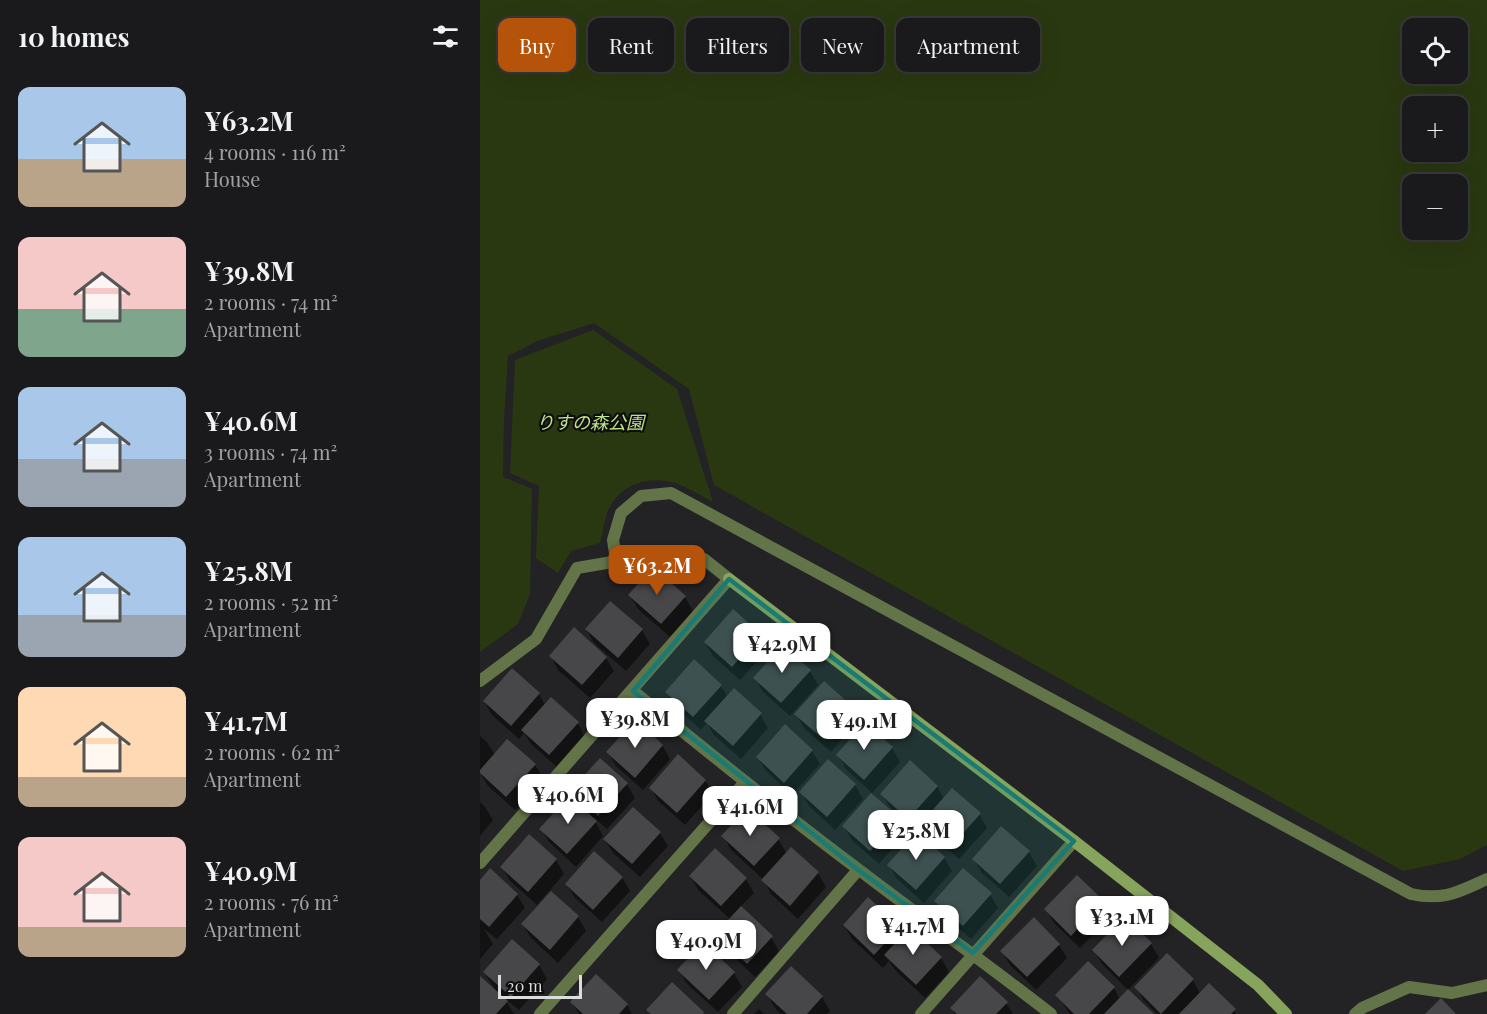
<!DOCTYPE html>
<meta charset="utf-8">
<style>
body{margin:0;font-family:"Playfair Display","Noto Sans JP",serif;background:#272729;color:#f1f3f6;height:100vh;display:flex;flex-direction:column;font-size:22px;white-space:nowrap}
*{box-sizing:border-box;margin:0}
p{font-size:20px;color:#9fa1a3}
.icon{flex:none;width:33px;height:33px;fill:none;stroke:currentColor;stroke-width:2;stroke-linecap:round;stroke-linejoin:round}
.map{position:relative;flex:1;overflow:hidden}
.side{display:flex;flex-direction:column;background:#1a1a1c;width:480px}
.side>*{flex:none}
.hud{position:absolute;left:18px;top:18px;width:570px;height:54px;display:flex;gap:12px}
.fabs{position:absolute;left:922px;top:18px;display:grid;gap:12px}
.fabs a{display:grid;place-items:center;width:66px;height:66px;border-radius:12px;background:#1a1a1c;box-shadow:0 6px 24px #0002,0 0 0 2px #38383b;font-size:30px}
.scale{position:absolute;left:18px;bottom:15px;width:84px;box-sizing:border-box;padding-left:6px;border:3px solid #ddddde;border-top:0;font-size:16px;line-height:21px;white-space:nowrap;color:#ddddde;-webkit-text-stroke:4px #0d0d0e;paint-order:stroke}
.price{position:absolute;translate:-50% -51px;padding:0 14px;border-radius:12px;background:#fff;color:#222;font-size:20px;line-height:39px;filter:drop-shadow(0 2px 3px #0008)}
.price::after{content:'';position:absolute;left:50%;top:36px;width:18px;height:14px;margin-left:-9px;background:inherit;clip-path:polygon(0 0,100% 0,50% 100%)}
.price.current{background:#b45309;color:#fff}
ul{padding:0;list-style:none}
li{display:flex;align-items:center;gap:18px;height:150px;padding:0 18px}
li span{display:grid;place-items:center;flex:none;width:168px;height:120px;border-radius:12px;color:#555}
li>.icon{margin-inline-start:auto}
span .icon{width:72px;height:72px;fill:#fffc;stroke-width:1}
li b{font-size:26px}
h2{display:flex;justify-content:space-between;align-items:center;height:72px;padding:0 18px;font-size:26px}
.chip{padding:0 21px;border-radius:12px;background:#1a1a1c;box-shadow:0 6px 24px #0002,0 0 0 2px #38383b;font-size:21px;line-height:54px}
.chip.current{background:#b45309;color:#fff}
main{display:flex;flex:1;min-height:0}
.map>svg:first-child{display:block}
.green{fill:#2a3811;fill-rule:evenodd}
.shadow{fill:#0007}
.building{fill:#474749}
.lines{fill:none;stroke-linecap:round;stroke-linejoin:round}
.street{stroke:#637548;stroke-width:12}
.secondary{stroke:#86a45b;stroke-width:12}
.marked{fill:#197b74;fill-opacity:0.2;stroke:#197b74;stroke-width:4.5;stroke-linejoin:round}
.labels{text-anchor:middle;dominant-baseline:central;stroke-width:4.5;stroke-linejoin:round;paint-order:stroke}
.park-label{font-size:18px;font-style:italic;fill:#bde387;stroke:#0d0d0e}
</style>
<main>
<section class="side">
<h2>10 homes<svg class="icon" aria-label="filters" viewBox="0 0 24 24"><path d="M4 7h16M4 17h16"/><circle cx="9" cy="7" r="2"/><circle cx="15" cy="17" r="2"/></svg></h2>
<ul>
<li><span style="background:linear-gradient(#a9c7e8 60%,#b9a48a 0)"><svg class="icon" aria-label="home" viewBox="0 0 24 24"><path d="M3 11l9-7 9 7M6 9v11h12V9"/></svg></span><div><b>¥63.2M</b><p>4 rooms · 116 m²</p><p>House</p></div></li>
<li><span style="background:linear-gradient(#f6c9c9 60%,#7fa58c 0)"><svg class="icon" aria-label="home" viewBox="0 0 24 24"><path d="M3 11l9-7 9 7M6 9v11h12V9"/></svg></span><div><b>¥39.8M</b><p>2 rooms · 74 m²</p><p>Apartment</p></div></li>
<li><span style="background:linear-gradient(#a9c7e8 60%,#9aa5b1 0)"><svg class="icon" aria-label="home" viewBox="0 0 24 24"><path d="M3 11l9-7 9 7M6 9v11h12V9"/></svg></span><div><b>¥40.6M</b><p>3 rooms · 74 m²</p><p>Apartment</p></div></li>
<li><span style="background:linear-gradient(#a9c7e8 65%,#9aa5b1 0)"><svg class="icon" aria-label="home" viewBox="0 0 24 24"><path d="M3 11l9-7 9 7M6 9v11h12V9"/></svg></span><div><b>¥25.8M</b><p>2 rooms · 52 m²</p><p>Apartment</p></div></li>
<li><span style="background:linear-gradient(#ffd9b3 75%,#b9a48a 0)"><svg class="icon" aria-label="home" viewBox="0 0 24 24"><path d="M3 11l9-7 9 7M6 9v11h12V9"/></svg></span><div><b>¥41.7M</b><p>2 rooms · 62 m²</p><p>Apartment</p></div></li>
<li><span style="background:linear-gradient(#f6c9c9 75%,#b9a48a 0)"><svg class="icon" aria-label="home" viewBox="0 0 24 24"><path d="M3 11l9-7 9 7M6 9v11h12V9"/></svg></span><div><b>¥40.9M</b><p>2 rooms · 76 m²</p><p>Apartment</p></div></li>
</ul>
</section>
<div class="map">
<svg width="1007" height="1014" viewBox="0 0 1007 1014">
<rect width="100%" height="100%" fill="#232325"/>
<g class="green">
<path d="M0,0H1007V845L980,859L923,871L234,485L209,389L114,323L57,341L28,356L24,418L23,477L52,489L50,594L38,624L0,652ZM933,28H978V74H933ZM933,106H978V152H933ZM933,184H978V230H933Z"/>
<path d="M113,330L197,389L233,502C221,496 208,487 195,483C169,475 139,484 128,511C124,520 123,533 120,543L91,551L78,573L56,558L59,486L30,473L35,360Z"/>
</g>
<g class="shadow">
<polygon points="150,596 205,597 213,611 190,637 158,609"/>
<polygon points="106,629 162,630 170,644 146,671 114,643"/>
<polygon points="280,635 288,649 260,680 233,656 225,642"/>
<polygon points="71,656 126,658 134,671 110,698 78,670"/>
<polygon points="330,671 338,685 310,716 283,692 275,678"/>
<polygon points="241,686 248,697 280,714 288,728 261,759 234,735 227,723 221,730 195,706 187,692"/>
<polygon points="59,694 65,705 98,723 105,737 78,768 51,744 44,733 39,739 12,715 4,701"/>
<polygon points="371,707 379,720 351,752 324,728 316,714"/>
<polygon points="385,724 412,748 420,762 392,793 366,769 358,755"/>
<polygon points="0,736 7,742 15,755 55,765 63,778 35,810 8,786 0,773"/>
<polygon points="182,745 190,759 163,790 136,766 128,752"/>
<polygon points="332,751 340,764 312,795 286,771 278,758"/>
<polygon points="348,761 375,785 383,799 355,830 329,806 321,792"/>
<polygon points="225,780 233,794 205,825 178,801 171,788"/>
<polygon points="147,784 155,798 127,829 113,817 123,836 96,867 69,842 61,829 103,809 92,791"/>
<polygon points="457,786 464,799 499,814 507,828 479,859 452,835 445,822 437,831 410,807 402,794"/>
<polygon points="0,802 5,807 13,820 0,836"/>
<polygon points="419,819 426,833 399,864 372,840 364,826"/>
<polygon points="180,833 188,846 160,877 133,853 125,840"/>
<polygon points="50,836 76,860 84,874 57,905 30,881 22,867"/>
<polygon points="243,836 298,839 307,854 311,849 338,873 346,887 318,919 291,894 284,880 251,850"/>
<polygon points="549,852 557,866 529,897 502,873 494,859"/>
<polygon points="464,858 472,871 444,903 417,879 409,865"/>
<polygon points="210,876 266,879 274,893 260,907 291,937 299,951 275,977 245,948 237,934 250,919 218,890"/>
<polygon points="142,877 150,891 122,922 95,898 87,885"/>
<polygon points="597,877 623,902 631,916 600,948 574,923 566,909"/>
<polygon points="0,882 37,895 45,908 17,939 4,929 13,944 0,959"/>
<polygon points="510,894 518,908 491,939 464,915 456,901"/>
<polygon points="388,899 419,928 424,936 430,929 461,958 469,972 445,998 414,969 409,961 403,968 372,939 364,925"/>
<polygon points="98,917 106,931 78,963 51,938 43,925"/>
<polygon points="32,941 59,965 67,979 39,1010 24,998 34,1014 0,1014 0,978 15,990 4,972"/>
<polygon points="671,944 679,958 648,990 622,964 614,950"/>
<polygon points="579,945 587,958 556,990 530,965 522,951"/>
<polygon points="311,968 342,997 350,1011 347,1014 301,1014 295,1008 287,994"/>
<polygon points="199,970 254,973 262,987 238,1012 207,984"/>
<polygon points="116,976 147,1005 152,1014 99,1014 92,1002"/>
<polygon points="713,980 720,994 754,1010 756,1014 677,1014 664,1001 656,987"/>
<polygon points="634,988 640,1000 672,1014 590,1014 577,995"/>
<polygon points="526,1003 533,1014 475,1014 472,1008"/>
<polygon points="279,1009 284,1014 274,1014"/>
</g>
<g class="building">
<polygon points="173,567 206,596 181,624 148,595"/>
<polygon points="130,601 163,629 138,658 105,629"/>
<polygon points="253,609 281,634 252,667 224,642"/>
<polygon points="94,627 127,657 102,685 69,656"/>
<polygon points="302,645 331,670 301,703 273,678"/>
<polygon points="214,659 242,685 213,717 185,692"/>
<polygon points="32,668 60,693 31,726 3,701"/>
<polygon points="344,681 372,706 343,739 314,714"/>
<polygon points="254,688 282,713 253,746 224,721"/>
<polygon points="71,697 99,722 69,755 41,730"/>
<polygon points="156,719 183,745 155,778 126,752"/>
<polygon points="385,722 413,747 384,780 356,755"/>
<polygon points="305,724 333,750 304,783 276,757"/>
<polygon points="27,739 56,764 26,797 0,773 0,770"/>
<polygon points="198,754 226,780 197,813 169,788"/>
<polygon points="120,758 148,783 118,816 90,791"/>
<polygon points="348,759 376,784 347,817 319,792"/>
<polygon points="430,760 458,786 428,819 400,794"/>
<polygon points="472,788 501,813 471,847 443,821"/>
<polygon points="391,793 420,818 390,851 362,826"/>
<polygon points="89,796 117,821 87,854 59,829"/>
<polygon points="153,807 181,832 152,864 123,839"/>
<polygon points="267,808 300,838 274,866 241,836"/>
<polygon points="521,826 550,851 520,884 492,859"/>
<polygon points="437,831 465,857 436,890 407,865"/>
<polygon points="49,834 77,859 48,892 20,867"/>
<polygon points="311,847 339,872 310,906 281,880"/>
<polygon points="235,848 267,878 241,906 209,876"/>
<polygon points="114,851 143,877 113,910 85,884"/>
<polygon points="10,868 38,894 9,927 0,919 0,880"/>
<polygon points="483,868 512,893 483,926 454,901"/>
<polygon points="597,875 624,901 591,936 564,909"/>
<polygon points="71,891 99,916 70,950 41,924"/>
<polygon points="388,897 420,927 394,955 363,925"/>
<polygon points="261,906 293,936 267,964 235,934"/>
<polygon points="645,916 672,943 639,977 612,950"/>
<polygon points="554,917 580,944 547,977 520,951"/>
<polygon points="430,927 462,957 436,985 404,955"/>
<polygon points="32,939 60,964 31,997 3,972"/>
<polygon points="223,942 255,972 229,1000 197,970"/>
<polygon points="687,953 714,979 681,1014 654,987"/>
<polygon points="608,961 635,987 609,1014 594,1014 575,995"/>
<polygon points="311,966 343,996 327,1014 307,1014 285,994"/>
<polygon points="116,974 148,1004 139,1014 103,1014 90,1002"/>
<polygon points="0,976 28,1001 16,1014 0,1014"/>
<polygon points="500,976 528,1002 516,1014 477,1014 470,1008"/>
<polygon points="192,982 224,1012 223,1014 171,1014 166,1010"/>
<polygon points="729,983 756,1009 751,1014 699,1014"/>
<polygon points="648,989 674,1014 624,1014"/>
<polygon points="961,998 976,1014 945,1014"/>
</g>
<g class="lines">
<g class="street">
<path d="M136,560L133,540L141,513L161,496L191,493L931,894C964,901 978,892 1007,879"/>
<polyline points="0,681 56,639 97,568 197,551 224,559 249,579 0,863"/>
<path d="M153,691C227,751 301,812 378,869C442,918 507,964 571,1014"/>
<polyline points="60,1014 265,782"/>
<polyline points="253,1014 378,870"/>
<polyline points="441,1014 594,841"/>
<polyline points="875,1014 882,1008 929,987 972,993 1007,985"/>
</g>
<polyline class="secondary" points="249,579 594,841 778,985 806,1014"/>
</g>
<path class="marked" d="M249,579L594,841L493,953L378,870L153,691Z"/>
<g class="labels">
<g class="park-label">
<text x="110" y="422">りすの森公園</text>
</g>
</g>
</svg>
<div class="fabs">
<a><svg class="icon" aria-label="locate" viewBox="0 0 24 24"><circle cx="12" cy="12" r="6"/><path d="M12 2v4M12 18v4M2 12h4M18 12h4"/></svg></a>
<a>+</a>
<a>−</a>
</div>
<div class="scale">20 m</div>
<b class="price current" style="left:177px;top:596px">¥63.2M</b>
<b class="price" style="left:302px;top:674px">¥42.9M</b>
<b class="price" style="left:155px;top:749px">¥39.8M</b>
<b class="price" style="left:384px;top:751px">¥49.1M</b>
<b class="price" style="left:88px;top:825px">¥40.6M</b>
<b class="price" style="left:270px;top:837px">¥41.6M</b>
<b class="price" style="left:436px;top:861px">¥25.8M</b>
<b class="price" style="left:642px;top:947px">¥33.1M</b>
<b class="price" style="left:433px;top:956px">¥41.7M</b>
<b class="price" style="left:226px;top:971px">¥40.9M</b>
<div class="hud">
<a class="chip current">Buy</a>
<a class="chip">Rent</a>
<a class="chip">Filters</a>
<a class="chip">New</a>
<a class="chip">Apartment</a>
</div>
</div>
</main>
